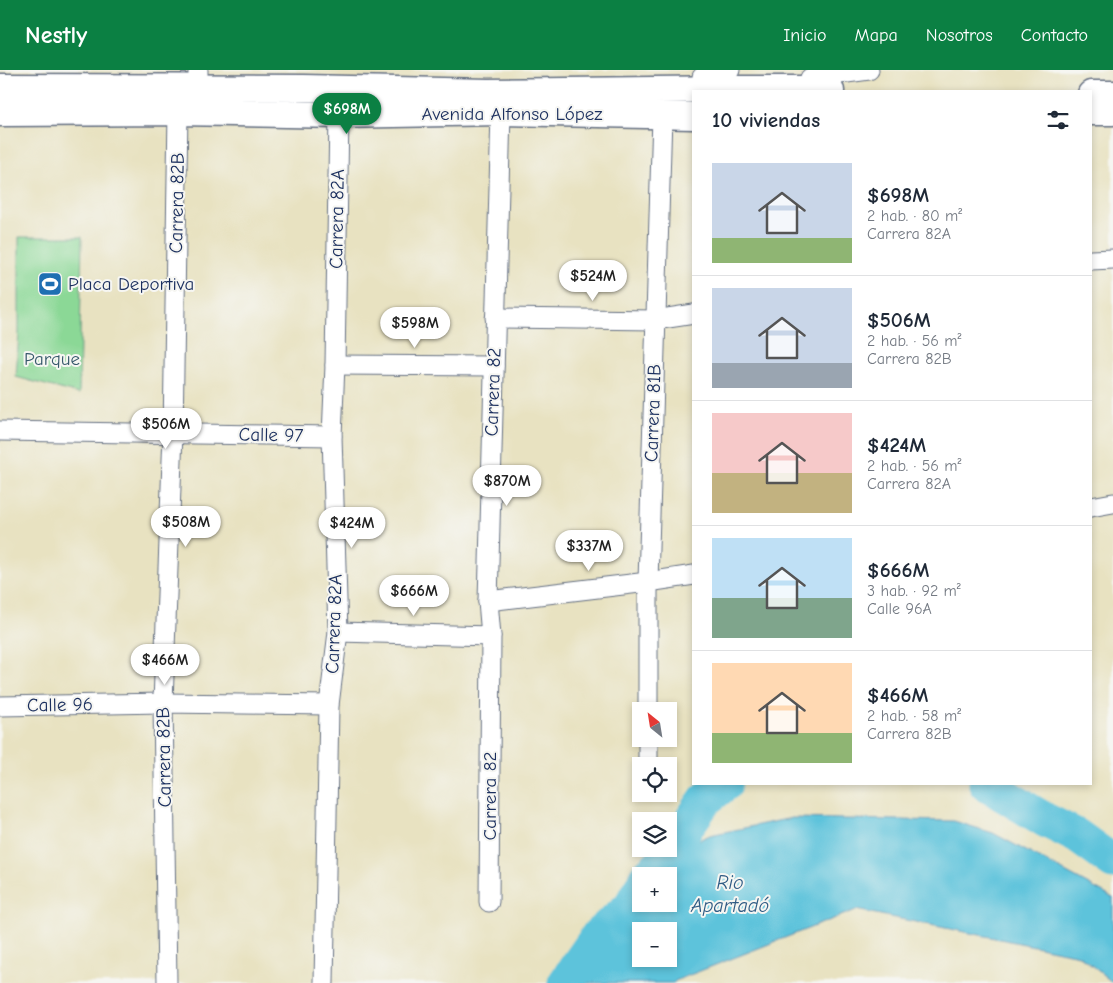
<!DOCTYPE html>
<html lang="es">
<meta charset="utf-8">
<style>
body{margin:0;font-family:"Comic Neue",sans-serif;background:#f6f6f7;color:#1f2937;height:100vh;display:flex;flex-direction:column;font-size:19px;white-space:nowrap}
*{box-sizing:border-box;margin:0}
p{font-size:16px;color:#747a83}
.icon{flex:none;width:28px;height:28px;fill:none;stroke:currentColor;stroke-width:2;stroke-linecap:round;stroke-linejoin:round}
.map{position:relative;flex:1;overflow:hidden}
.side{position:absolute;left:692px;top:20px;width:400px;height:695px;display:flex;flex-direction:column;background:#fff;border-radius:0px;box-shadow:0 2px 8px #0003}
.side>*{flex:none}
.needle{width:32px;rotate:330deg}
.fabs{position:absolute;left:632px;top:632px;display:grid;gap:10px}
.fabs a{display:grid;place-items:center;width:45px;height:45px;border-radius:0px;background:#fff;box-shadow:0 2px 8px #0003;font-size:25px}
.price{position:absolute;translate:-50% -42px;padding:0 11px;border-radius:18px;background:#fff;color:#222;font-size:16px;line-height:32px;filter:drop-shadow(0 1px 2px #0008)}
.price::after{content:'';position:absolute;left:50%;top:30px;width:15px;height:11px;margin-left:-8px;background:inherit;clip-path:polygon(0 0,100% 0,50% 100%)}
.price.selected{background:#0b8043;color:#fff}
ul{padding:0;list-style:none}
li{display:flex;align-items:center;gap:15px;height:125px;padding:0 20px}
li+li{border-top:1px solid #e0e1e3}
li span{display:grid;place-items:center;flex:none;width:140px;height:100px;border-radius:0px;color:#555}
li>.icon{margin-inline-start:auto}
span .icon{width:60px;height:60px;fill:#fffc;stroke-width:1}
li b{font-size:21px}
h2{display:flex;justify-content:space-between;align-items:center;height:60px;padding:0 20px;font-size:21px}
header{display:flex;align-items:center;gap:30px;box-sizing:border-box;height:70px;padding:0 25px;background:#0b8043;color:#fff}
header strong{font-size:24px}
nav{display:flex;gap:28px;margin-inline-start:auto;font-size:18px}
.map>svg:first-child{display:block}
.green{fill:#8bd896;stroke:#53847a}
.water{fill:#5dc3db;stroke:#3c799c;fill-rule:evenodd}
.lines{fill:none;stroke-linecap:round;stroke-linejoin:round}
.river{stroke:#5dc3db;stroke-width:35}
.street-casing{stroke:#636e81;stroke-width:21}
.secondary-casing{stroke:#636e81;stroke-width:29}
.street{stroke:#fff;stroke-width:19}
.secondary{stroke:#fff;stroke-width:26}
.labels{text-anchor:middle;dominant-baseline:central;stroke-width:4;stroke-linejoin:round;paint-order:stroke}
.street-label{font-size:19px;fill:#1b2f5e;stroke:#f6f6f2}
.poi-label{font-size:19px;fill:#1b2f5e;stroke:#f6f6f2;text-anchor:start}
.park-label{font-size:19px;fill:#37596c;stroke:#f6f6f2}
.water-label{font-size:20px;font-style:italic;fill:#2f5b84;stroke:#f6f6f2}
</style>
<header>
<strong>Nestly</strong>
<nav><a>Inicio</a><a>Mapa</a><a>Nosotros</a><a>Contacto</a></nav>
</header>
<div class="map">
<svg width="1113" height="913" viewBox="0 0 1113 913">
<rect width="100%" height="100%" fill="#f6f6f2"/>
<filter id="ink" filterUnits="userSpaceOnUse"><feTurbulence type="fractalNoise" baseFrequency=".02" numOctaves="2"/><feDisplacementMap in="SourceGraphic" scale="10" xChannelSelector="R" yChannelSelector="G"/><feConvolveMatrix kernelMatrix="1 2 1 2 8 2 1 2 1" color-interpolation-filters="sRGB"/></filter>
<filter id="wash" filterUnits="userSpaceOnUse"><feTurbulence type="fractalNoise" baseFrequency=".0096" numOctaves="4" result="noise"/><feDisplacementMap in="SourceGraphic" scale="20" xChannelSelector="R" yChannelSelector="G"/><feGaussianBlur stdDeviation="1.12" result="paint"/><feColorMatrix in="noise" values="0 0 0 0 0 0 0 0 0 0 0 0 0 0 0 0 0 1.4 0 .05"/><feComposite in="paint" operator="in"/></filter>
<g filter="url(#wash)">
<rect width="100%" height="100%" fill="#e8e2c1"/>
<polygon class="green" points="19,167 82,167 79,324 16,307 19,262"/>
<path class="water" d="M792,748L954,751L993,763L1113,828V913L1079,885L856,840L677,910L673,913H565L624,860L641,833L669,834V806H659L676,780L710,765ZM641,861H669V889H641Z"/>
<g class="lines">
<g class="river">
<polyline points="986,714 1045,750 1077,766 1113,792"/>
<polyline points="647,806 676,780 685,759 706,729 725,714"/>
<polyline points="565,913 599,864 630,837 641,817"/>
</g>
</g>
</g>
<g filter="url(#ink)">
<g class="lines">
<defs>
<g id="street">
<polyline points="702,7 730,0"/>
<polyline points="810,8 869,0"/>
<polyline points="198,18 198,0"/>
<polyline points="1091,190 1113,189"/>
<polyline points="495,248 655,250 694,244"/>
<polyline points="335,295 494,296"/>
<polyline points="0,361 332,366"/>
<polyline points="1091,437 1113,433"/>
<polyline points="488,531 648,512 694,505"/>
<polyline points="338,562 491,566"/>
<polyline points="0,636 163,633 329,635"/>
<polyline points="648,641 648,512 662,46"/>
<polyline points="648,687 648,669"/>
<polyline points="489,832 491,566 488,531 501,42"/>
<polyline points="167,913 163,633 173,363 178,42"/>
<polyline points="324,913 329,635 338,562 332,366 335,295 339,45"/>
</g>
<g id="secondary">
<polyline points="0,17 304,18 488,22 739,19 810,19 831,21"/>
<polyline points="1091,24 1113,24"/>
<polyline points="1091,42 1113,42"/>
<polyline points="0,43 178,42 339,45 501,42 694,46"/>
</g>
</defs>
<use href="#street" class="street-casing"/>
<use href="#secondary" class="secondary-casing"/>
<use href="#street" class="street"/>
<use href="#secondary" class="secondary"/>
</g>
</g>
<defs>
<symbol id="stadium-square" viewBox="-11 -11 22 22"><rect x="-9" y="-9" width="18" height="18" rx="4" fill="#1f6fb2" stroke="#f6f6f2"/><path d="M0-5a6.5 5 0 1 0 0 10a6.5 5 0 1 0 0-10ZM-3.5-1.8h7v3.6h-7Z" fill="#fff"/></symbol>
</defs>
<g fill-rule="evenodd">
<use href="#stadium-square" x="36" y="200" width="28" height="28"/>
</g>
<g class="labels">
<g class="street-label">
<text x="512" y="44">Avenida Alfonso López</text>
<text transform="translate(177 133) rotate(-89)">Carrera 82B</text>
<text transform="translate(337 149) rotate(-89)">Carrera 82A</text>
<text transform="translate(493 322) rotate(-88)">Carrera 82</text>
<text transform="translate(653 343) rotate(-88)">Carrera 81B</text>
<text transform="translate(271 365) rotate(1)">Calle 97</text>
<text transform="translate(334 554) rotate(-88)">Carrera 82A</text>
<text transform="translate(60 635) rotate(-1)">Calle 96</text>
<text transform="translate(164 687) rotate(-91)">Carrera 82B</text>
<text transform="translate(490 726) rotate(-90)">Carrera 82</text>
</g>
<g class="poi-label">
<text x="68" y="214">Placa Deportiva</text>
</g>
<g class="park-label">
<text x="52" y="289">Parque</text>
</g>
<g class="water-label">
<text x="730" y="812">Rio<tspan x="730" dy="23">Apartadó</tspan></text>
</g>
</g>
</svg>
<div class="fabs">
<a><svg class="needle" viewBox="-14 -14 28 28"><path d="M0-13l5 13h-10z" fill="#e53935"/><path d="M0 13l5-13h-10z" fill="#747a83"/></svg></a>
<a><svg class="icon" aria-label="locate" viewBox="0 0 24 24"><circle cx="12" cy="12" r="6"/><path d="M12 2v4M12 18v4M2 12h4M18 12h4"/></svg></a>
<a><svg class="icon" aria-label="layers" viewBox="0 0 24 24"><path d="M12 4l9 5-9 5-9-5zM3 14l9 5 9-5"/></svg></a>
<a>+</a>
<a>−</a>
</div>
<b class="price selected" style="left:347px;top:65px">$698M</b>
<b class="price" style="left:593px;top:232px">$524M</b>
<b class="price" style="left:415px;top:279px">$598M</b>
<b class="price" style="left:166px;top:380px">$506M</b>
<b class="price" style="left:507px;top:437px">$870M</b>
<b class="price" style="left:186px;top:478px">$508M</b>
<b class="price" style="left:352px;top:479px">$424M</b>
<b class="price" style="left:589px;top:502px">$337M</b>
<b class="price" style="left:414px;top:547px">$666M</b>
<b class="price" style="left:165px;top:616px">$466M</b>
<section class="side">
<h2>10 viviendas<svg class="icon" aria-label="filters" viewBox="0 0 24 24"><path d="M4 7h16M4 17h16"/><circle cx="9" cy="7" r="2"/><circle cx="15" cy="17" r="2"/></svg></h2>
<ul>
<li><span style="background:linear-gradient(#c9d6e8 75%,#8fb573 0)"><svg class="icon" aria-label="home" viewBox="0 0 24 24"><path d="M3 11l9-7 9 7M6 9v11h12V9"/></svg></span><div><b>$698M</b><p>2 hab. · 80 m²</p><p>Carrera 82A</p></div></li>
<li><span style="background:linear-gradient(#c9d6e8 75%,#9aa5b1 0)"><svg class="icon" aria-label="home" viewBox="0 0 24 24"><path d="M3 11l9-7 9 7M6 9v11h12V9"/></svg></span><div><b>$506M</b><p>2 hab. · 56 m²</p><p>Carrera 82B</p></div></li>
<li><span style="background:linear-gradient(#f6c9c9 60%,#c2b280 0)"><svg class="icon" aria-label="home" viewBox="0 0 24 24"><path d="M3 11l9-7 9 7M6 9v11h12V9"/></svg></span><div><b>$424M</b><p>2 hab. · 56 m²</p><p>Carrera 82A</p></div></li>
<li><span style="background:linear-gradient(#bfe0f5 60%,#7fa58c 0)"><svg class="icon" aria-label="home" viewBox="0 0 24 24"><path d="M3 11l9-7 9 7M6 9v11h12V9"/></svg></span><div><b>$666M</b><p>3 hab. · 92 m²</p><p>Calle 96A</p></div></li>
<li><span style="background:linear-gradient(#ffd9b3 70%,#8fb573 0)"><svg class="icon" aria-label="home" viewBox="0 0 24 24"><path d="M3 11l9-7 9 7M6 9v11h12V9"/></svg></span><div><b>$466M</b><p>2 hab. · 58 m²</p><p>Carrera 82B</p></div></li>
</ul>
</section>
</div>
